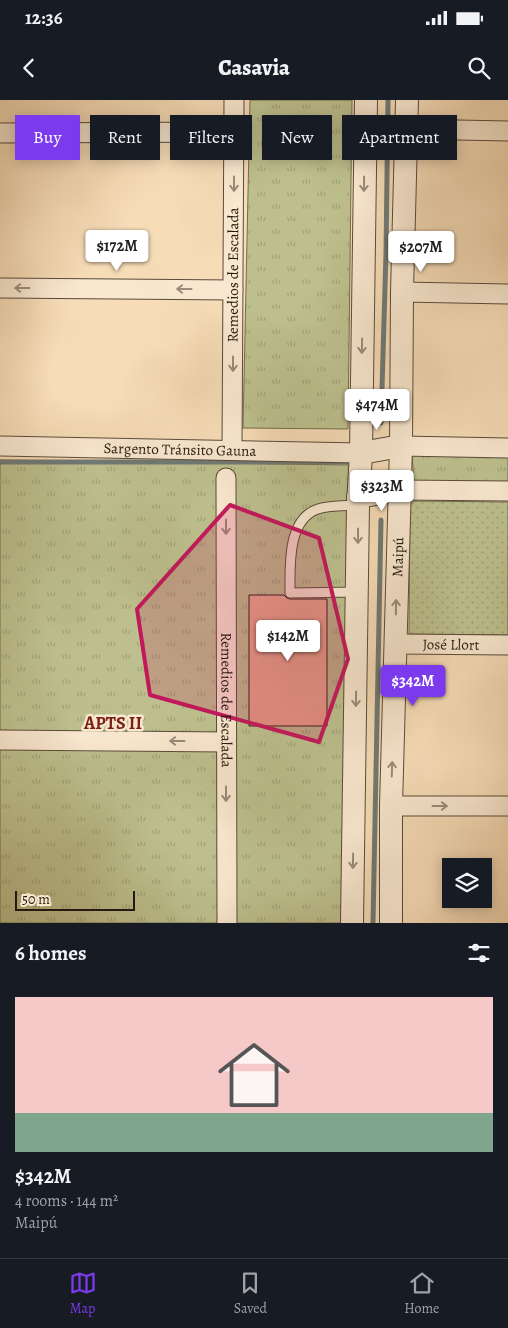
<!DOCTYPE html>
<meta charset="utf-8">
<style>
body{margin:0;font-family:Alegreya,serif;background:#20242c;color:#f1f3f6;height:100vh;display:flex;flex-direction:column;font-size:19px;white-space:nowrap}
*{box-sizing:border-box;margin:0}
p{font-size:16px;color:#9ea1a6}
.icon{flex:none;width:28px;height:28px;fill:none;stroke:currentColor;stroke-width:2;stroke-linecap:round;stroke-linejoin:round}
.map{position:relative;height:823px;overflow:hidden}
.drawer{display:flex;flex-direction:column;background:#171b24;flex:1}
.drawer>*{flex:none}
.hud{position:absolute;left:15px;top:15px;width:479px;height:45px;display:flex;gap:10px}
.fabs{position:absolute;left:442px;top:758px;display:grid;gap:10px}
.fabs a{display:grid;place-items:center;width:50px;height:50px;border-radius:0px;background:#171b24;box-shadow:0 2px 12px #0003;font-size:25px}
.scale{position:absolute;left:15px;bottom:12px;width:120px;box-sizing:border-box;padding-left:5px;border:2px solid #261a10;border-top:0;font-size:14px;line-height:18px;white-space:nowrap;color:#261a10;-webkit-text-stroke:4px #f9e8d0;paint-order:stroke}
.price{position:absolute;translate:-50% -42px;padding:0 11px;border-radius:5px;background:#fff;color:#222;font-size:16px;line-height:32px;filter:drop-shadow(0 1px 2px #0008)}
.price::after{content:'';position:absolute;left:50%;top:30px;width:15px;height:11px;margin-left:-8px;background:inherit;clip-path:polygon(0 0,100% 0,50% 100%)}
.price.current{background:#7c3aed;color:#fff}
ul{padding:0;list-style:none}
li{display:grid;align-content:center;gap:10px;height:265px;padding:0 15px}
li span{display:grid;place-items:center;height:155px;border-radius:0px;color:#555}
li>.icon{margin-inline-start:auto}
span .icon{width:90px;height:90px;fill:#fffc;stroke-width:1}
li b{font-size:21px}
h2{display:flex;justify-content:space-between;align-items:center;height:60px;padding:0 15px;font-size:21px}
.chip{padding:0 18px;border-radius:0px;background:#171b24;box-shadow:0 2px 12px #0003;font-size:18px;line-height:45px}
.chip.current{background:#7c3aed;color:#fff}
.status{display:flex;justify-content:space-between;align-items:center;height:35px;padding:0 25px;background:#171b24;direction:ltr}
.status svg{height:14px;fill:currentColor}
header{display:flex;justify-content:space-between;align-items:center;height:65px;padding:0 15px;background:#171b24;font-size:22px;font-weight:800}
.menu{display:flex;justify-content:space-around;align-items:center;height:70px;border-top:1px solid #363941;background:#171b24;font-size:14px;color:#9ea1a6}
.menu a{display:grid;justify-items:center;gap:2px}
.menu .current{color:#7c3aed}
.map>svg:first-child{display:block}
.grass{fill:url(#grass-tufts);stroke:#726d4f}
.park{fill:url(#park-dots);stroke:#726d4f}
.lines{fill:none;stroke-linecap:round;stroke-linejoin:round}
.stream{stroke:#6f7975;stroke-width:5}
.building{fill:#eaa98c;stroke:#261a10}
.service-casing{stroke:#5a4a3a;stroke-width:11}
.minor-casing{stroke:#5a4a3a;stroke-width:21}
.tertiary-casing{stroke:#5a4a3a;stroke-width:24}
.service{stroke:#f9e8d0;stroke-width:9}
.minor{stroke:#f9e8d0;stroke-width:19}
.tertiary{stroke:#f9e8d0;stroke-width:22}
.oneway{stroke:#9a8b7a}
.marked{fill:#c2185b;fill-opacity:0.2;stroke:#c2185b;stroke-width:4;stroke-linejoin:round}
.labels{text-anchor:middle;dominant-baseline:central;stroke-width:5;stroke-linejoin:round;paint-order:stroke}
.street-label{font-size:15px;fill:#261a10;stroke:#f9e8d0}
.quarter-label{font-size:18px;font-weight:bold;fill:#7a1f14;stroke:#f9e8d0}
</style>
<div class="status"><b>12:36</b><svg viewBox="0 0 49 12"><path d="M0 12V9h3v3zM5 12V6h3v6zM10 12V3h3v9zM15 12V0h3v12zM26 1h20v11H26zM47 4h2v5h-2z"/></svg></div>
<header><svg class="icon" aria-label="back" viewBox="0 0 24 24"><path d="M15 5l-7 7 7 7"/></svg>Casavia<svg class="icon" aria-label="search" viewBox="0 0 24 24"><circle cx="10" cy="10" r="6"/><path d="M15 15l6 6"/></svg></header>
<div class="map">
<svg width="508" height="823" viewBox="0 0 508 823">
<defs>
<pattern id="grass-tufts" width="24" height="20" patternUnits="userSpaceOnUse" patternTransform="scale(1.25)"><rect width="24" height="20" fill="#bdc08e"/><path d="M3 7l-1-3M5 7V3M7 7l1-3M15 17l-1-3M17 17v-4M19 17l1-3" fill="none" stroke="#a2a479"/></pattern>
<pattern id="park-dots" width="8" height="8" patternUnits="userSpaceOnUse" patternTransform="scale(1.25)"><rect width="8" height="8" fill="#bdc08e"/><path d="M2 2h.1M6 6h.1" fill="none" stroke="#a2a479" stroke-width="1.8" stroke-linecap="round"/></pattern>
</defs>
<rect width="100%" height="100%" fill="#f6dcb7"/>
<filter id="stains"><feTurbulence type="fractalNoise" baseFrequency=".004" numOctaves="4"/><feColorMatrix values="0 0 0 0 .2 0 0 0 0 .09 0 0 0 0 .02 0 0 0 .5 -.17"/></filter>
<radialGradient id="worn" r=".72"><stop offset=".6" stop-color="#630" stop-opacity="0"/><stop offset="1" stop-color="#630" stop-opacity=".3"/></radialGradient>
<g class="grass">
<polygon points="250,0 352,0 348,329 243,328"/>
<polygon points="412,355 508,356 508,383 414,382"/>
<polygon points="0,360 349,365 343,823 0,823"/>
</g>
<polygon class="park" points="410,401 508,402 508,535 409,534"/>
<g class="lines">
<g class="stream">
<polyline points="381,323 386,153 388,0"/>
<polyline points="0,362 350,362"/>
<polyline points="373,823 381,420"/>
</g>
</g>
<polygon class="building" points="249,495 284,495 287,498 290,499 327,499 327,626 249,626"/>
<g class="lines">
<defs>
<path id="service" d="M357,492L290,493C290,467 287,419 318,409C331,405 345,406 358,405"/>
<g id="minor">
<polyline points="407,29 508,31"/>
<polyline points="0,33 234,32"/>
<polyline points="0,188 233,190"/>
<polyline points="402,192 508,194"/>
<path id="s1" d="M0,346L361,353"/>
<polyline points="401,346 508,348"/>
<path id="s2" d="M232,350L234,0"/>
<path id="s3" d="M226,378L227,823"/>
<polyline points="399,390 508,391"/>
<path id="s4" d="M395,544L508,545"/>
<polyline points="0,640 226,642"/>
<polyline points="391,706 508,706"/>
</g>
<g id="tertiary">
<polyline points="361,353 401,346"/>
<polyline points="358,397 399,390"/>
<polyline points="352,823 358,405 361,353 366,0"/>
<path id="s5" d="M391,823V706L401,346L402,192L407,0"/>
</g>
</defs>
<use href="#service" class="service-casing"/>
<use href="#minor" class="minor-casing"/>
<use href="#tertiary" class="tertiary-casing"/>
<use href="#service" class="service"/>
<use href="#minor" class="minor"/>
<use href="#tertiary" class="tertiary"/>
</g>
<defs><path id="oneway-shaft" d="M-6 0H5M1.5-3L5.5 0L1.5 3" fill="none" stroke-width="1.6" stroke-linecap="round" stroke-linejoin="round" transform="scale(1.25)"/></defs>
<g class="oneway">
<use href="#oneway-shaft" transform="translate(234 84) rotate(90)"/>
<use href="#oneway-shaft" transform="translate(364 84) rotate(91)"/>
<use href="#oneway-shaft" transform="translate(22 188) rotate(-180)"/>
<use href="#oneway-shaft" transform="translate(184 189) rotate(-180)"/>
<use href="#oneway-shaft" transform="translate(362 246) rotate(91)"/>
<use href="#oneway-shaft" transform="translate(233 264) rotate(90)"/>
<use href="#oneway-shaft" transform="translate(226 427) rotate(90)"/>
<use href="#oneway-shaft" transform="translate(358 436) rotate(90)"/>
<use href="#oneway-shaft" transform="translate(396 507) rotate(-89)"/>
<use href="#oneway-shaft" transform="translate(356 599) rotate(91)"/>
<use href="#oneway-shaft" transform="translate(177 641) rotate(-180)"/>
<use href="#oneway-shaft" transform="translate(392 669) rotate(-88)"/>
<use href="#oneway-shaft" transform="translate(226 694) rotate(90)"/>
<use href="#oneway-shaft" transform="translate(440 706)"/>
<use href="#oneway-shaft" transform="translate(353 761) rotate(91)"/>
</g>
<path class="marked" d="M230,405L319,438L348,559L319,642L150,595L137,509Z"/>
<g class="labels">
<g class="street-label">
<text stroke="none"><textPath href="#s2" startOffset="175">Remedios de Escalada</textPath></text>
<text stroke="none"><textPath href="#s1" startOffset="180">Sargento Tránsito Gauna</textPath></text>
<text stroke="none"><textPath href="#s5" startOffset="366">Maipú</textPath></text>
<text stroke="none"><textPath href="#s4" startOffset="56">José Llort</textPath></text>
<text stroke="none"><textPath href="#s3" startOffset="222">Remedios de Escalada</textPath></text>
</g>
<g class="quarter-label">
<text x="113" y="623">APTS II</text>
</g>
</g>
<rect width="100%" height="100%" filter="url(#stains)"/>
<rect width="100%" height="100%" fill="url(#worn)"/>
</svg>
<div class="fabs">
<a><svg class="icon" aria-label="layers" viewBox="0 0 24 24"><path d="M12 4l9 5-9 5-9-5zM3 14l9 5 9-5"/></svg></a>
</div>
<div class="scale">50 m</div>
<b class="price" style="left:117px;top:172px">$172M</b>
<b class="price" style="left:421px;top:173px">$207M</b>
<b class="price" style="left:377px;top:331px">$474M</b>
<b class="price" style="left:382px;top:412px">$323M</b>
<b class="price" style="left:288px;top:562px">$142M</b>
<b class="price current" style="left:413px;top:607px">$342M</b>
<div class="hud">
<a class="chip current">Buy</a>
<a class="chip">Rent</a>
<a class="chip">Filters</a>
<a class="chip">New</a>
<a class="chip">Apartment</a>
</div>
</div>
<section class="drawer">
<h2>6 homes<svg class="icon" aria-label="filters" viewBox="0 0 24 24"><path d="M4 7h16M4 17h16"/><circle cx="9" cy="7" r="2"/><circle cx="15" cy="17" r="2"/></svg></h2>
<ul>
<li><span style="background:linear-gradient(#f6c9c9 75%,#7fa58c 0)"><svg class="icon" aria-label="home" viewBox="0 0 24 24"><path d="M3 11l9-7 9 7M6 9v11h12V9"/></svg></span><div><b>$342M</b><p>4 rooms · 144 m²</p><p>Maipú</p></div></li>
</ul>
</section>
<nav class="menu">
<a class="current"><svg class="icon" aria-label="map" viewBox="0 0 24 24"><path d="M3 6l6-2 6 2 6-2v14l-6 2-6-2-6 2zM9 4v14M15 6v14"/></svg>Map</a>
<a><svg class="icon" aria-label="saved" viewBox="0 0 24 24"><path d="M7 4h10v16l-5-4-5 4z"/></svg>Saved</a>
<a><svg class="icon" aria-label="home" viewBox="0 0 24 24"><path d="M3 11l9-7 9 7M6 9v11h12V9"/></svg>Home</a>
</nav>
